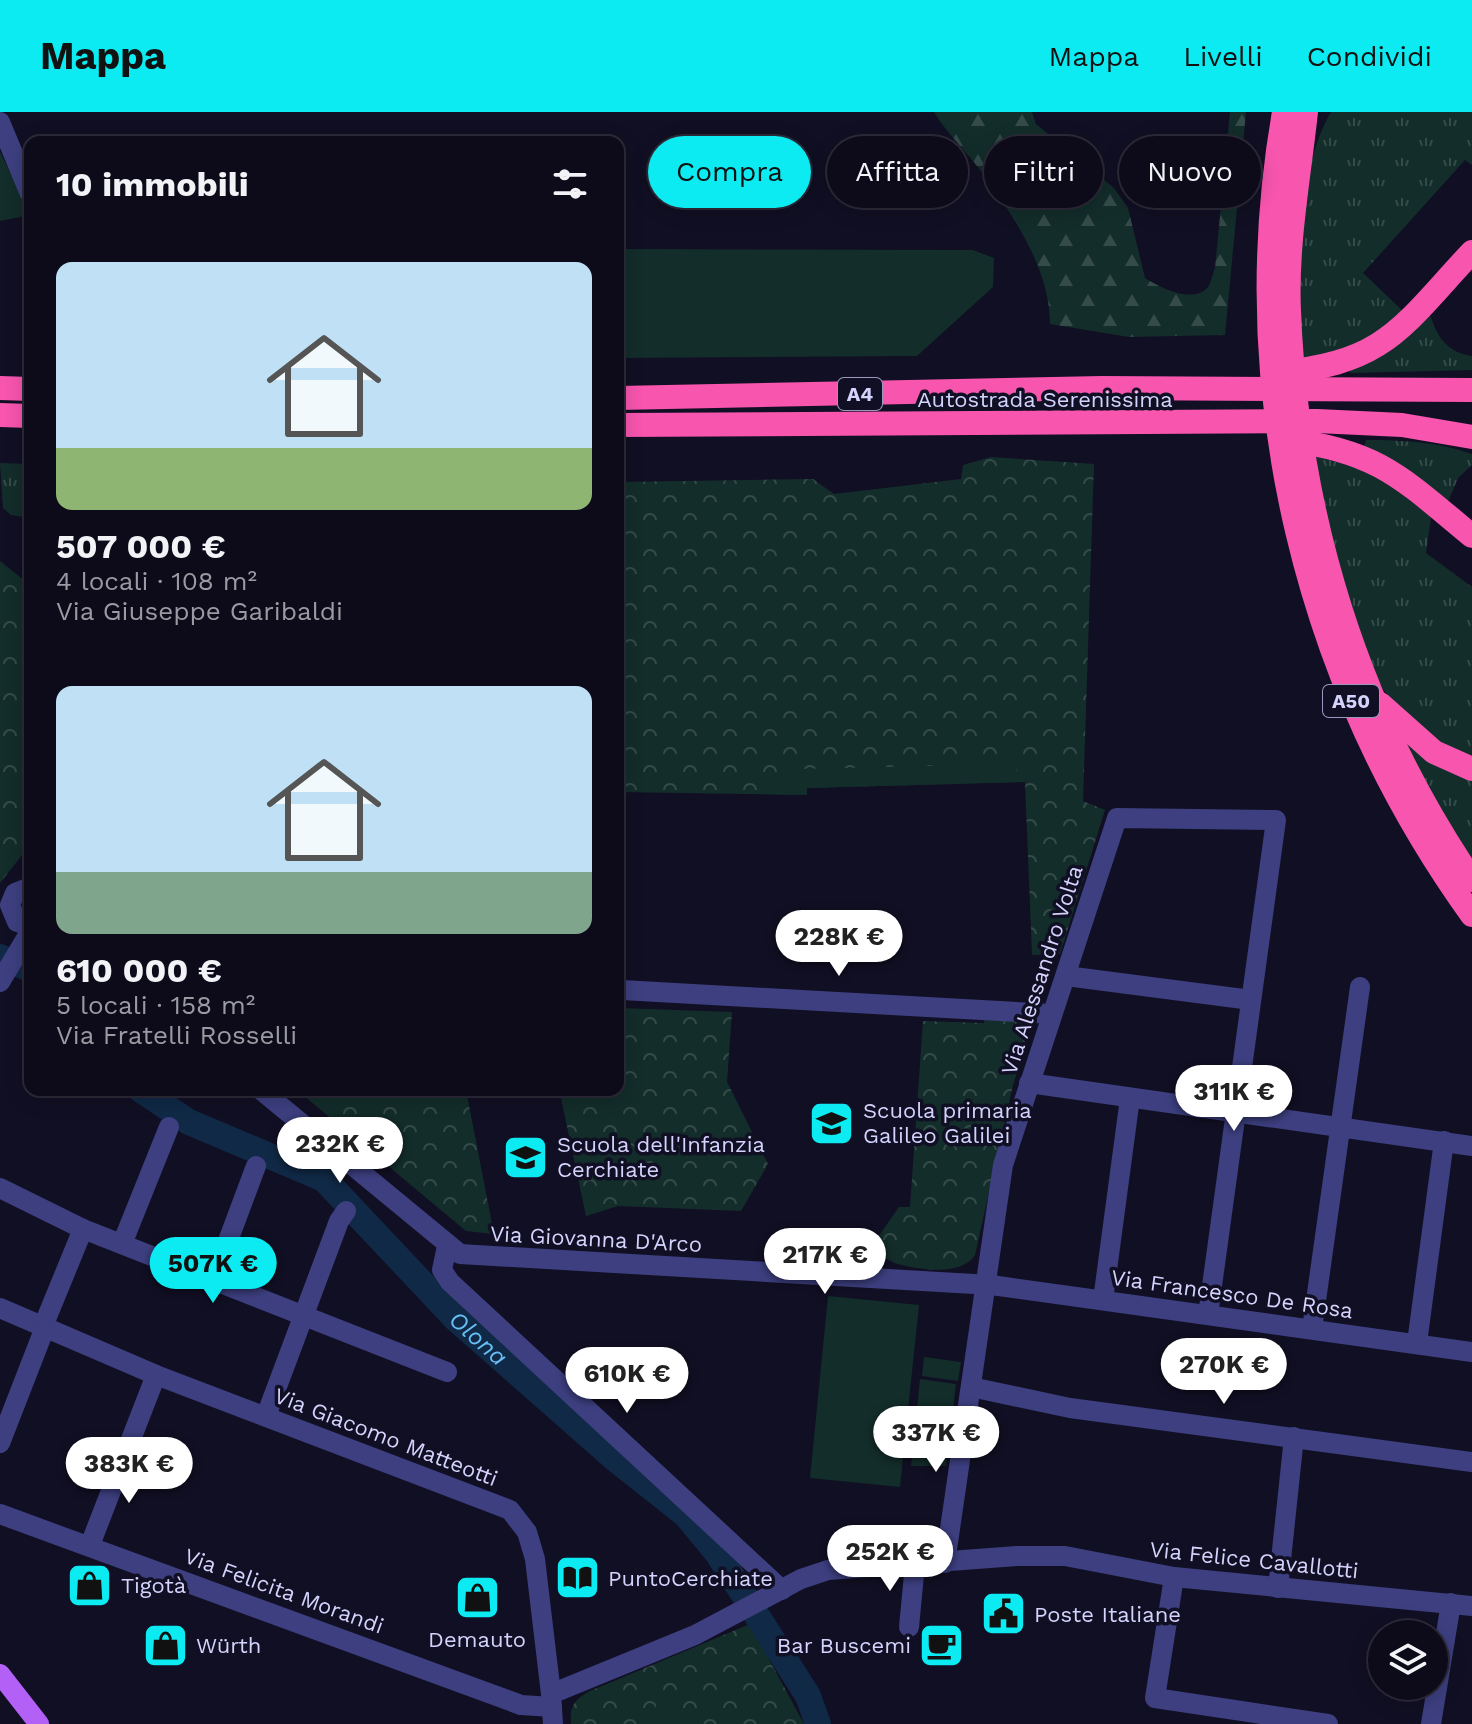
<!DOCTYPE html>
<html lang="it">
<meta charset="utf-8">
<style>
body{margin:0;font-family:"Work Sans",sans-serif;background:#1b1927;color:#f1f3f6;height:100vh;display:flex;flex-direction:column;font-size:30px;white-space:nowrap}
*{box-sizing:border-box;margin:0}
p{font-size:26px;color:#9a9ba2}
.icon{flex:none;width:44px;height:44px;fill:none;stroke:currentColor;stroke-width:2;stroke-linecap:round;stroke-linejoin:round}
.map{position:relative;flex:1;overflow:hidden}
.panel{position:absolute;left:24px;top:24px;width:600px;height:960px;display:flex;flex-direction:column;background:#0d0b1a;border-radius:16px;box-shadow:0 4px 20px #0003,0 0 0 2px #2d2b39}
.panel>*{flex:none}
.banner{position:absolute;left:648px;top:24px;width:704px;height:72px;display:flex;gap:16px}
.buttons{position:absolute;left:1368px;top:1508px;display:grid;gap:16px}
.buttons a{display:grid;place-items:center;width:80px;height:80px;border-radius:50%;background:#0d0b1a;box-shadow:0 4px 20px #0003,0 0 0 2px #2d2b39;font-size:40px}
.price{position:absolute;translate:-50% -68px;padding:0 18px;border-radius:28px;background:#fff;color:#222;font-size:26px;line-height:52px;filter:drop-shadow(0 2px 4px #0008)}
.price::after{content:'';position:absolute;left:50%;top:48px;width:24px;height:18px;margin-left:-12px;background:inherit;clip-path:polygon(0 0,100% 0,50% 100%)}
.price.selected{background:#0cebf1;color:#111}
ul{padding:0;list-style:none}
li{display:grid;align-content:center;gap:16px;height:424px;padding:0 32px}
li span{display:grid;place-items:center;height:248px;border-radius:16px;color:#555}
li>.icon{margin-inline-start:auto}
span .icon{width:144px;height:144px;fill:#fffc;stroke-width:1}
li b{font-size:34px}
h2{display:flex;justify-content:space-between;align-items:center;height:96px;padding:0 32px;font-size:34px}
.pill{padding:0 28px;border-radius:36px;background:#0d0b1a;box-shadow:0 4px 20px #0003,0 0 0 2px #2d2b39;font-size:28px;line-height:72px}
.pill.selected{background:#0cebf1;color:#111}
header{display:flex;align-items:center;gap:48px;box-sizing:border-box;height:112px;padding:0 40px;background:#0cebf1;color:#111}
header strong{font-size:38px}
nav{display:flex;gap:44px;margin-inline-start:auto;font-size:28px}
.map>svg:first-child{display:block}
.grass{fill:url(#grass-tufts)}
.forest{fill:url(#forest-firs)}
.park{fill:url(#park-crowns)}
.garden{fill:#132d2a}
.lines{fill:none;stroke-linecap:round;stroke-linejoin:round}
.river{stroke:#102946;stroke-width:26}
.minor{stroke:#3d3f80;stroke-width:20}
.major{stroke:#b360f7;stroke-width:20}
.highway{stroke:#f755ae;stroke-width:24}
.labels{text-anchor:middle;dominant-baseline:central;stroke-width:7;stroke-linejoin:round;paint-order:stroke}
.shield{fill:#110f23;stroke:#9a98bc;stroke-width:2}
.shield-label{font-size:20px;font-weight:bold;fill:#d5d3fd}
.street-label{font-size:22px;fill:#d5d3fd;stroke:#110f23}
.poi-label{font-size:22px;fill:#d5d3fd;stroke:#110f23;text-anchor:start}
.water-label{font-size:24px;font-style:italic;fill:#67bff8;stroke:#110f23}
</style>
<header>
<strong>Mappa</strong>
<nav><a>Mappa</a><a>Livelli</a><a>Condividi</a></nav>
</header>
<div class="map">
<svg width="1472" height="1612" viewBox="0 0 1472 1612">
<defs>
<pattern id="grass-tufts" width="24" height="20" patternUnits="userSpaceOnUse" patternTransform="scale(2)"><rect width="24" height="20" fill="#132d2a"/><path d="M3 7l-1-3M5 7V3M7 7l1-3M15 17l-1-3M17 17v-4M19 17l1-3" fill="none" stroke="#344b4a"/></pattern>
<pattern id="forest-firs" width="22" height="20" patternUnits="userSpaceOnUse" patternTransform="scale(2)"><rect width="22" height="20" fill="#132d2a"/><path d="M5 1l3.5 6h-7zM16 11l3.5 6h-7z" fill="#344b4a"/></pattern>
<pattern id="park-crowns" width="20" height="18" patternUnits="userSpaceOnUse" patternTransform="scale(2)"><rect width="20" height="18" fill="#132d2a"/><path d="M2 6a3 3 0 1 1 6 0M12 15a3 3 0 1 1 6 0" fill="none" stroke="#344b4a"/></pattern>
</defs>
<rect width="100%" height="100%" fill="#110f23"/>
<g class="grass">
<path d="M1331,0H1472V53L1465,48L1363,161L1405,201L1369,234L1300,252C1295,180 1294,63 1331,0Z"/>
<path d="M1429,199C1436,223 1445,240 1472,244V258L1350,261V257Z"/>
<path d="M1366,328C1401,328 1439,330 1472,342V353L1458,366L1448,390L1364,335Z"/>
<path d="M1311,343L1375,361L1431,405L1426,441L1472,475V649C1348,602 1339,456 1311,343Z"/>
<polygon points="0,351 30,352 30,406 11,403 3,396"/>
<polygon points="1398,620 1472,664 1472,756"/>
</g>
<path class="forest" d="M934,0H1032L1036,12L1114,76L1128,96L1145,166C1159,175 1193,193 1208,175C1211,171 1213,161 1215,156L1230,0H1246L1225,223L1129,225L1050,212C1050,158 1015,106 984,63C968,41 948,23 934,0Z"/>
<g class="park">
<polygon points="991,345 1094,352 1083,689 1105,698 1060,842 1032,843 1025,670 807,676 807,683 618,680 618,370 813,367 834,382 961,367 963,353"/>
<polygon points="0,449 30,473 30,746 22,743 0,771"/>
<polygon points="618,896 732,900 727,970 768,1052 741,1099 618,1094 586,1104 561,986 566,985 565,978 618,978"/>
<path d="M985,903L1028,909L1031,916L1013,973L975,1143C962,1164 920,1158 898,1152C889,1150 879,1141 871,1135L899,1095H910L923,909L984,911Z"/>
<polygon points="297,978 466,978 494,1122 466,1119"/>
<path d="M750,1512L804,1612H571C569,1594 575,1587 590,1579Z"/>
</g>
<g class="garden">
<polygon points="0,40 20,80 25,104 0,109"/>
<polygon points="618,137 973,138 994,146 993,175 917,244 618,246"/>
<polygon points="1015,652 1019,670 807,676 807,683 763,682 763,669 798,657"/>
<polygon points="828,1184 919,1193 900,1375 810,1366"/>
<polygon points="924,1245 961,1250 958,1269 922,1264"/>
<polygon points="920,1267 956,1272 946,1354 911,1354"/>
<polygon points="663,1584 704,1612 644,1612"/>
</g>
<g class="lines">
<g class="river">
<polyline points="0,845 30,857"/>
<path id="s1" d="M141,978L189,1010L324,1067L456,1207L614,1346L686,1403L718,1442L808,1584L818,1612"/>
</g>
<g class="minor">
<polyline points="0,10 30,82"/>
<polyline points="30,775 15,781 10,793 17,810 30,814"/>
<polyline points="1066,864 1251,888"/>
<polyline points="0,870 30,820"/>
<polyline points="622,878 1052,902"/>
<polyline points="1029,971 1472,1034"/>
<polyline points="261,978 460,1142 991,1173 1472,1240"/>
<polyline points="0,1076 83,1117 447,1260"/>
<polyline points="122,1132 169,1015"/>
<polyline points="447,1134 442,1158 450,1170 782,1478"/>
<polyline points="777,1160 779,1147 786,1137 795,1134 855,1139 876,1165"/>
<polyline points="213,1169 256,1054"/>
<polyline points="1103,1188 1130,986"/>
<polyline points="0,1196 156,1263"/>
<polyline points="42,1217 83,1117"/>
<polyline points="1312,1217 1360,875"/>
<polyline points="1417,1231 1444,1029"/>
<polyline points="971,1275 1070,1296 1472,1350"/>
<polyline points="266,1304 339,1109 346,1099"/>
<polyline points="0,1331 44,1218"/>
<polyline points="0,1402 521,1593 552,1595"/>
<polyline points="90,1433 156,1263 510,1398 527,1420 535,1447 551,1582"/>
<polyline points="945,1451 1003,1053 1117,706 1276,708 1208,1203"/>
<polyline points="1174,1465 1155,1586 1328,1612"/>
<polyline points="1278,1476 1294,1325"/>
<polyline points="909,1515 915,1452"/>
<polyline points="553,1612 551,1582 695,1523 801,1467 828,1458 1017,1444 1065,1444 1174,1465 1472,1494"/>
<polyline points="1431,1612 1451,1491"/>
</g>
<polyline class="major" points="0,1562 39,1612"/>
<g class="highway">
<path d="M1284,0C1235,281 1306,572 1472,803"/>
<path d="M1306,0C1299,65 1286,133 1289,199C1297,403 1357,599 1472,768"/>
<path d="M1280,260C1386,252 1404,212 1472,140"/>
<polyline points="0,276 30,277"/>
<polyline points="618,286 1102,276 1472,278"/>
<polyline points="0,303 30,304"/>
<polyline points="618,313 1317,309 1402,313 1472,325"/>
<path d="M1288,328C1379,339 1404,368 1472,424"/>
<polyline points="1380,592 1434,640 1472,657"/>
</g>
</g>
<defs>
<symbol id="school-square" viewBox="-11 -11 22 22"><rect x="-9" y="-9" width="18" height="18" rx="4" fill="#0cebf1" stroke="#110f23"/><path d="M0-5L7-2L0 1L-7-2ZM-4 1L0 2.5L4 1V4Q0 6-4 4Z" fill="#111"/></symbol>
<symbol id="library-square" viewBox="-11 -11 22 22"><rect x="-9" y="-9" width="18" height="18" rx="4" fill="#0cebf1" stroke="#110f23"/><path d="M-6-4Q-3-5.5-.7-3.5V5Q-3 3-6 4ZM6-4Q3-5.5 .7-3.5V5Q3 3 6 4Z" fill="#111"/></symbol>
<symbol id="shop-square" viewBox="-11 -11 22 22"><rect x="-9" y="-9" width="18" height="18" rx="4" fill="#0cebf1" stroke="#110f23"/><path d="M-5-2.5h2.3a2.7 3.5 0 0 1 5.4 0H5L5.5 6h-11ZM-1.5-2.5h3a1.5 2.3 0 0 0-3 0Z" fill="#111"/></symbol>
<symbol id="civic-square" viewBox="-11 -11 22 22"><rect x="-9" y="-9" width="18" height="18" rx="4" fill="#0cebf1" stroke="#110f23"/><path d="M-.6-6.5H3V-4.5H.6V-3L4-1V1h2V6H-6V1h2V-1L-.6-3ZM-1.2 2.5V6h2.4V2.5Z" fill="#111"/></symbol>
<symbol id="cafe-square" viewBox="-11 -11 22 22"><rect x="-9" y="-9" width="18" height="18" rx="4" fill="#0cebf1" stroke="#110f23"/><path d="M-5.5-4.5H6V0H3Q3 3.5 0 3.5H-2.5Q-5.5 3.5-5.5 0ZM3-3.2v2h1.7v-2ZM-6 4.5H4V6H-6Z" fill="#111"/></symbol>
</defs>
<g fill-rule="evenodd">
<use href="#school-square" x="806" y="986" width="51" height="51"/>
<use href="#school-square" x="500" y="1020" width="51" height="51"/>
<use href="#library-square" x="552" y="1440" width="51" height="51"/>
<use href="#shop-square" x="64" y="1448" width="51" height="51"/>
<use href="#shop-square" x="452" y="1460" width="51" height="51"/>
<use href="#civic-square" x="978" y="1476" width="51" height="51"/>
<use href="#shop-square" x="140" y="1508" width="51" height="51"/>
<use href="#cafe-square" x="916" y="1508" width="51" height="51"/>
</g>
<g class="labels">
<g class="shield">
<rect x="838" y="266" width="44" height="32" rx="6"/>
<rect x="1323" y="573" width="56" height="32" rx="6"/>
</g>
<g class="shield-label">
<text x="860" y="282">A4</text>
<text x="1351" y="589">A50</text>
</g>
<g class="street-label">
<text x="1045" y="287">Autostrada Serenissima</text>
<text transform="translate(1042 858) rotate(-72)">Via Alessandro Volta</text>
<text transform="translate(596 1127) rotate(3)">Via Giovanna D'Arco</text>
<text transform="translate(1232 1182) rotate(8)">Via Francesco De Rosa</text>
<text transform="translate(386 1325) rotate(21)">Via Giacomo Matteotti</text>
<text transform="translate(1254 1448) rotate(6)">Via Felice Cavallotti</text>
<text transform="translate(284 1479) rotate(20)">Via Felicita Morandi</text>
</g>
<g class="poi-label">
<text x="863" y="998">Scuola primaria<tspan x="863" dy="25">Galileo Galilei</tspan></text>
<text x="557" y="1032">Scuola dell'Infanzia<tspan x="557" dy="25">Cerchiate</tspan></text>
<text x="608" y="1466">PuntoCerchiate</text>
<text x="121" y="1473">Tigotà</text>
<text x="1034" y="1502">Poste Italiane</text>
<text x="477" y="1527" text-anchor="middle">Demauto</text>
<text x="196" y="1533">Würth</text>
<text x="911" y="1533" text-anchor="end">Bar Buscemi</text>
</g>
<g class="water-label">
<text stroke="none"><textPath href="#s1" startOffset="426">Olona</textPath></text>
</g>
</g>
</svg>
<div class="buttons">
<a><svg class="icon" aria-label="layers" viewBox="0 0 24 24"><path d="M12 4l9 5-9 5-9-5zM3 14l9 5 9-5"/></svg></a>
</div>
<b class="price" style="left:839px;top:866px">228K €</b>
<b class="price" style="left:1234px;top:1021px">311K €</b>
<b class="price" style="left:340px;top:1073px">232K €</b>
<b class="price" style="left:825px;top:1184px">217K €</b>
<b class="price selected" style="left:213px;top:1193px">507K €</b>
<b class="price" style="left:1224px;top:1294px">270K €</b>
<b class="price" style="left:627px;top:1303px">610K €</b>
<b class="price" style="left:936px;top:1362px">337K €</b>
<b class="price" style="left:129px;top:1393px">383K €</b>
<b class="price" style="left:890px;top:1481px">252K €</b>
<div class="banner">
<a class="pill selected">Compra</a>
<a class="pill">Affitta</a>
<a class="pill">Filtri</a>
<a class="pill">Nuovo</a>
</div>
<section class="panel">
<h2>10 immobili<svg class="icon" aria-label="filters" viewBox="0 0 24 24"><path d="M4 7h16M4 17h16"/><circle cx="9" cy="7" r="2"/><circle cx="15" cy="17" r="2"/></svg></h2>
<ul>
<li><span style="background:linear-gradient(#bfe0f5 75%,#8fb573 0)"><svg class="icon" aria-label="home" viewBox="0 0 24 24"><path d="M3 11l9-7 9 7M6 9v11h12V9"/></svg></span><div><b>507 000 €</b><p>4 locali · 108 m²</p><p>Via Giuseppe Garibaldi</p></div></li>
<li><span style="background:linear-gradient(#bfe0f5 75%,#7fa58c 0)"><svg class="icon" aria-label="home" viewBox="0 0 24 24"><path d="M3 11l9-7 9 7M6 9v11h12V9"/></svg></span><div><b>610 000 €</b><p>5 locali · 158 m²</p><p>Via Fratelli Rosselli</p></div></li>
</ul>
</section>
</div>
